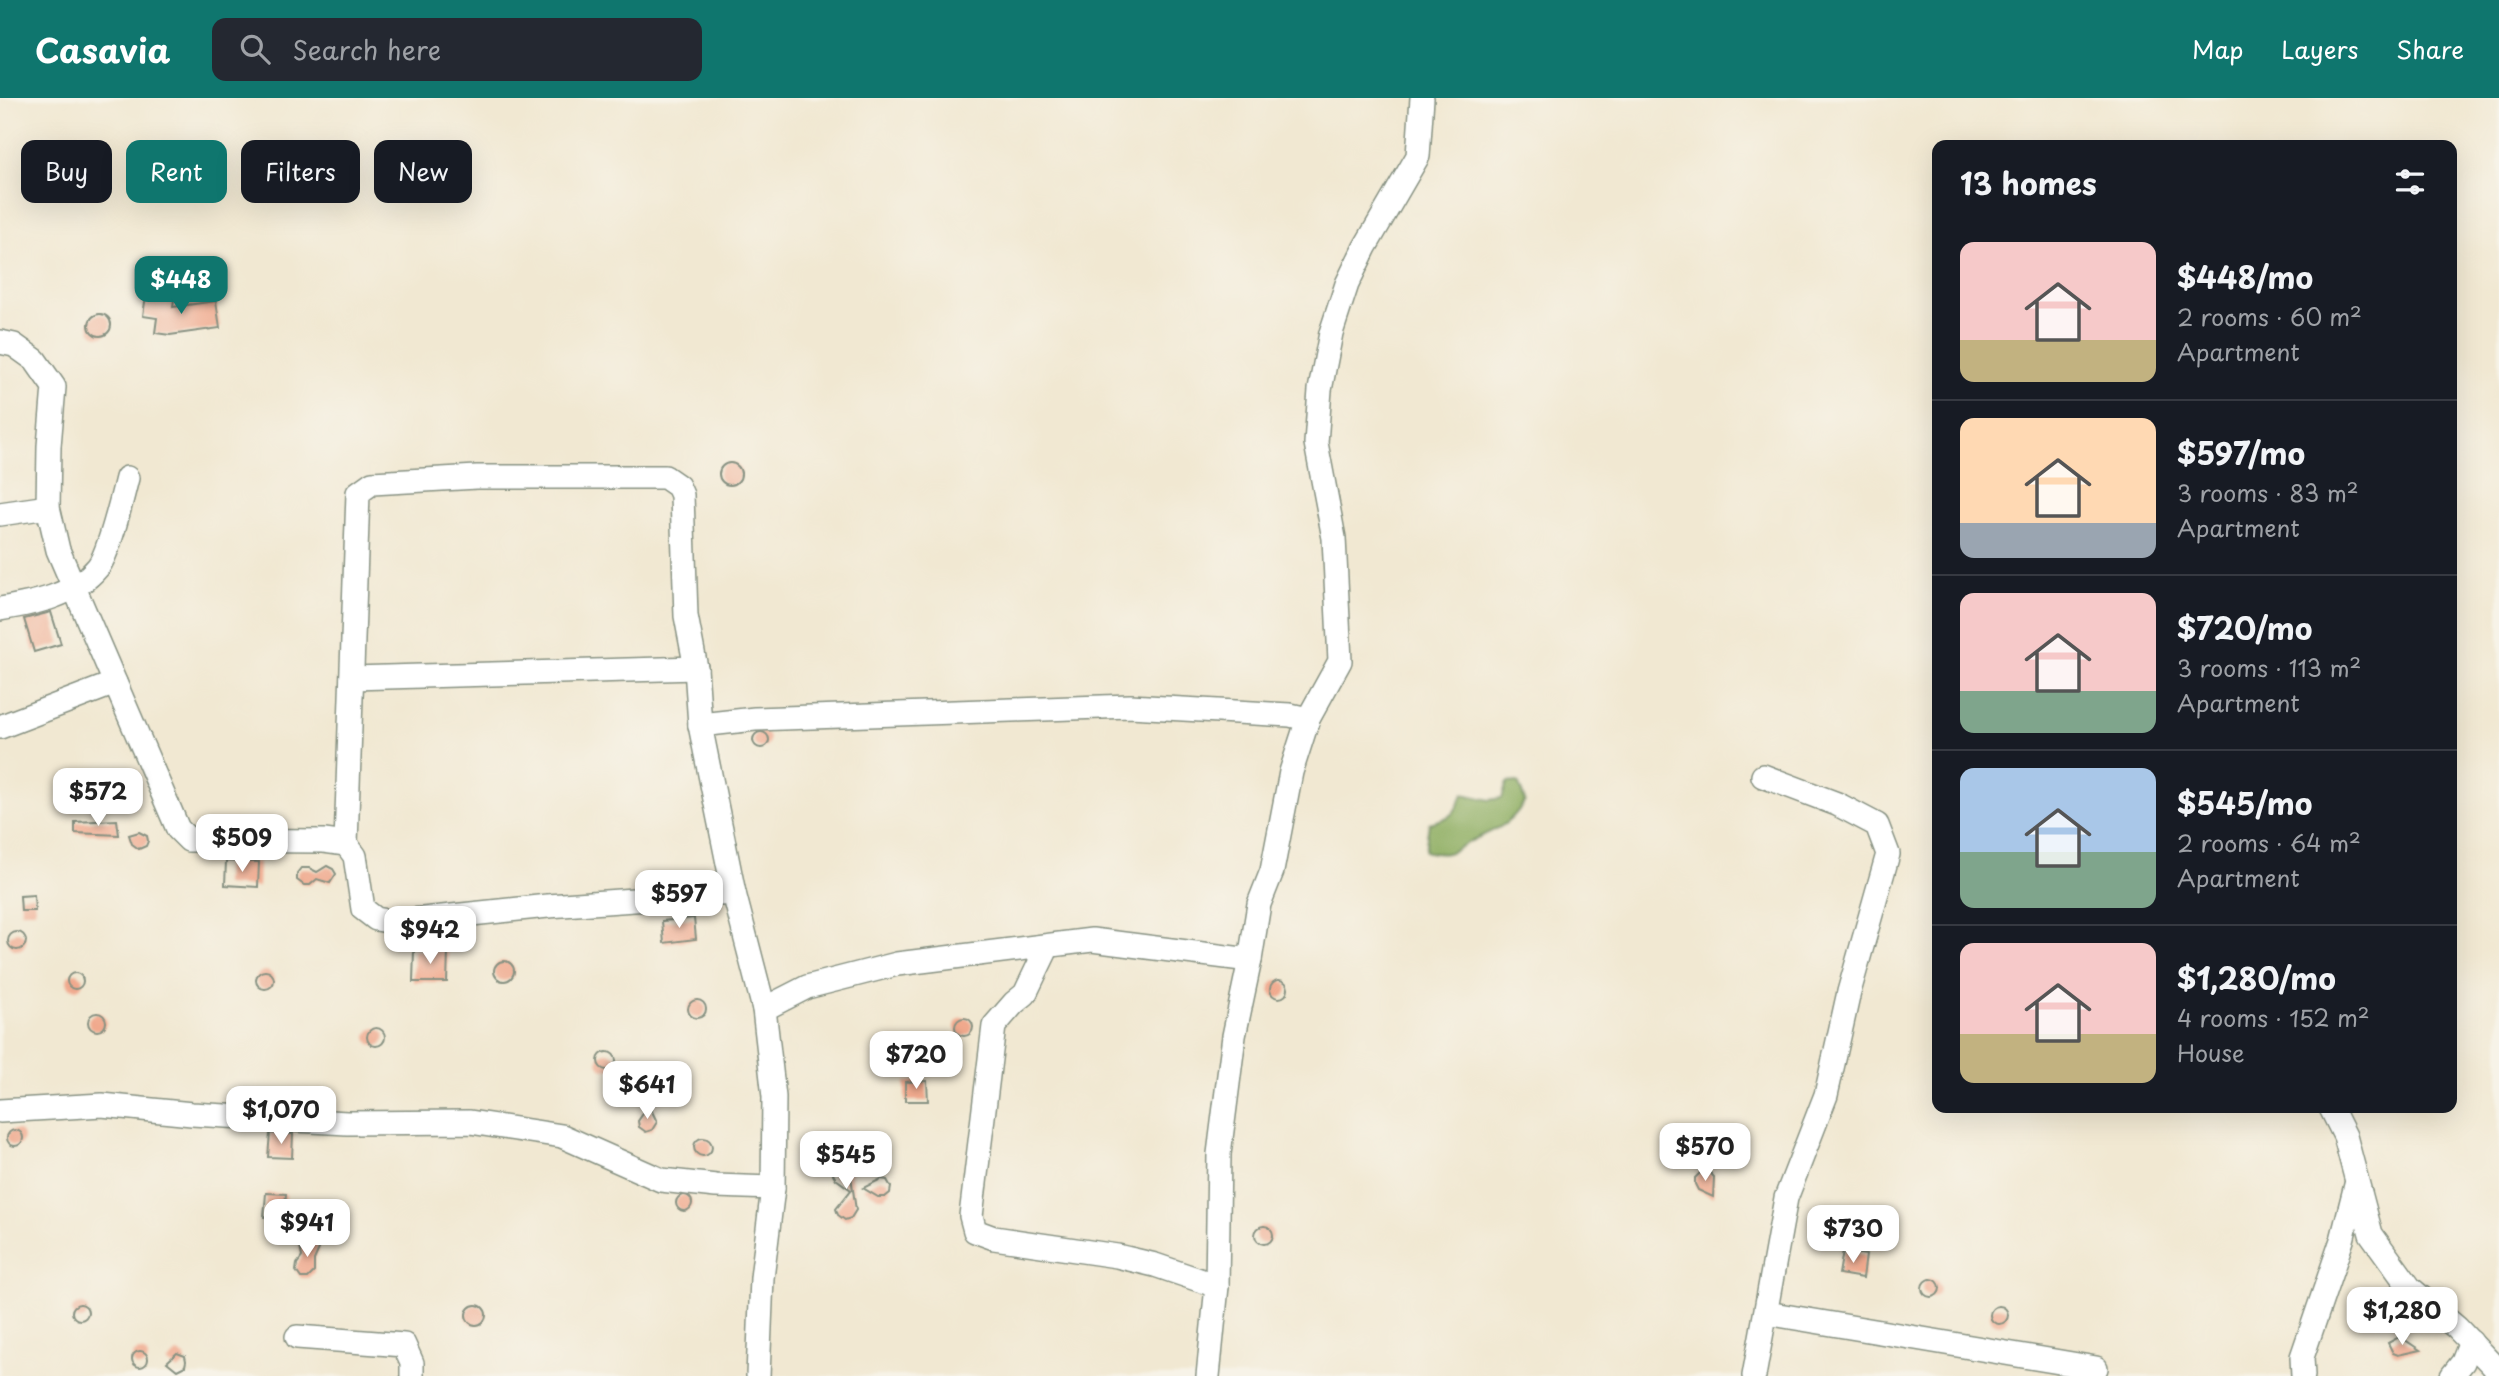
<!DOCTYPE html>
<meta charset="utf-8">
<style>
body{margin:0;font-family:"Playpen Sans",sans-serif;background:#242831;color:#f1f3f6;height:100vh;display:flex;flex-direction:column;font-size:26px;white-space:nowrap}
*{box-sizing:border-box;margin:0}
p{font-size:23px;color:#9ea1a6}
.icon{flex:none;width:38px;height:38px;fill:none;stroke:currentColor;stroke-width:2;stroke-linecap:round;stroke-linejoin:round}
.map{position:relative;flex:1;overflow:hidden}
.side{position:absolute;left:1932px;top:42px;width:525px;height:973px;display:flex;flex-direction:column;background:#171b24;border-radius:14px;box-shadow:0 7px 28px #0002}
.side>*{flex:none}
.hud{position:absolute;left:21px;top:42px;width:665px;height:63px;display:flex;gap:14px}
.price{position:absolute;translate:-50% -60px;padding:0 16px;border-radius:14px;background:#fff;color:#222;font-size:23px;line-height:46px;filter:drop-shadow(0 2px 4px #0008)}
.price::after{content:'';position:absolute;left:50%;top:42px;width:21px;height:16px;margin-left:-10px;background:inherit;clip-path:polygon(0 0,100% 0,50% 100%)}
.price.selected{background:#0f766e;color:#fff}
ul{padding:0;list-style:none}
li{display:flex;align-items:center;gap:21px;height:175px;padding:0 28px}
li+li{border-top:2px solid #363941}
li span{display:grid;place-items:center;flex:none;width:196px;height:140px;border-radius:14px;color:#555}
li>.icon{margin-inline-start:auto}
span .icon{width:84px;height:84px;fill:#fffc;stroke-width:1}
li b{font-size:30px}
h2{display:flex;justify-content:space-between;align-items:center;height:84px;padding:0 28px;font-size:30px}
.pill{padding:0 24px;border-radius:14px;background:#171b24;box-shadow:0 7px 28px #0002;font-size:24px;line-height:63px}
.pill.selected{background:#0f766e;color:#fff}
header{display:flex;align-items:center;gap:42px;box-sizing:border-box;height:98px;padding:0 35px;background:#0f766e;color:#fff}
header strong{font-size:33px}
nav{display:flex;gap:38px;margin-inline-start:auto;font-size:24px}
.search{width:490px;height:63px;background:#242831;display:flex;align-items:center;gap:18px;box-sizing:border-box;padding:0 24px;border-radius:14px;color:#9ea1a6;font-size:26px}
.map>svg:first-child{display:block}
.forest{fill:#8eae62;stroke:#56764b;stroke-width:2}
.building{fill:#f0a98d}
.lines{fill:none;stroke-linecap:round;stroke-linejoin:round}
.minor-casing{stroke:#889283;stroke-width:26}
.minor{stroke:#fff;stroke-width:23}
</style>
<header>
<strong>Casavia</strong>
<div class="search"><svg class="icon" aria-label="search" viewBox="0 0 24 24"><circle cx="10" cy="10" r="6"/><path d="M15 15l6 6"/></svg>Search here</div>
<nav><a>Map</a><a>Layers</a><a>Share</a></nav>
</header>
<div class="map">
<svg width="2499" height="1278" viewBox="0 0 2499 1278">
<rect width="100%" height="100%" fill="#f7f3e8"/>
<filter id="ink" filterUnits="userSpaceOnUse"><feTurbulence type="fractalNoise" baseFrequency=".0143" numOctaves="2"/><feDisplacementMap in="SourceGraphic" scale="14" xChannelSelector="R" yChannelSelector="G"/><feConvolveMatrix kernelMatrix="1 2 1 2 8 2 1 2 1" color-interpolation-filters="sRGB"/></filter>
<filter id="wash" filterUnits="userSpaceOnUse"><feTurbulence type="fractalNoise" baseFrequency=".00686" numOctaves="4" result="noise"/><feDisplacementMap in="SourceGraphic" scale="28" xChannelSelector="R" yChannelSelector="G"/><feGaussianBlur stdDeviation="1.57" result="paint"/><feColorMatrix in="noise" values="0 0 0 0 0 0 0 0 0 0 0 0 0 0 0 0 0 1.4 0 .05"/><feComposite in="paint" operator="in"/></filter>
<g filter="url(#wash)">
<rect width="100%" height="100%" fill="#f1e8d2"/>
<path class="forest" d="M1518,684L1525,703C1510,726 1502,729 1477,740C1456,749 1452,761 1425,753L1429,725C1451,720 1455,717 1463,696L1490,702L1502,700L1507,685Z"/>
<g id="blocks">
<g class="building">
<polygon points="146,197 174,201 173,209 216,203 220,230 170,237 155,235 157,220 143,218"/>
<circle cx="100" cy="227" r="11"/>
<circle cx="730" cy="376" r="11"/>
<polygon points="51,514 61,546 34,554 24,521"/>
<circle cx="761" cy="642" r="8"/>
<polygon points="117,722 119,737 75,735 75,724"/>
<polygon points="139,734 147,738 148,743 146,748 139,751 132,746 129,737"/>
<polygon points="226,763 259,764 258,789 225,787"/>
<polygon points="327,768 333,771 336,776 330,785 317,781 310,787 304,787 297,782 297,775 301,770 309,770 317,774"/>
<polygon points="34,797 35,813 21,813 20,798"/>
<polygon points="694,820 696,841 664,845 662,823"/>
<circle cx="17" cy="843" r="9"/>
<polygon points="414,852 448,853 447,884 413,884"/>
<circle cx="504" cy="873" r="10"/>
<circle cx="265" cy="882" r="9"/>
<circle cx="75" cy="883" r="8"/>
<circle cx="1279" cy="891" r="9"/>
<circle cx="697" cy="911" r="9"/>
<circle cx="97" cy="924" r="9"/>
<circle cx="964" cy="929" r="9"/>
<circle cx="376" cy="939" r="9"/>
<circle cx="607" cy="963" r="9"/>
<polygon points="927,983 928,1003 905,1003 905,984"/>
<polygon points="649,1007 657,1024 652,1032 646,1034 639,1029 638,1023"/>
<circle cx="15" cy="1040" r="8"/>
<polygon points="270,1035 293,1036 292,1060 268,1059"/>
<circle cx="703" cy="1049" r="9"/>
<polygon points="842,1065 849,1065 856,1112 851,1120 845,1122 838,1117 836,1111 851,1092 836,1081 833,1076 834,1070"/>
<polygon points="1702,1073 1709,1074 1714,1079 1713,1099 1698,1092 1695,1086 1695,1080"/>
<polygon points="881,1081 887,1082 891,1089 890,1095 885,1099 878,1099 863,1090"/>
<polygon points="266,1095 286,1096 284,1120 264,1119"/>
<circle cx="684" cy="1105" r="8"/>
<circle cx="1264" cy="1137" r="9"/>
<polygon points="312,1141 317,1145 319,1151 314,1162 314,1174 308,1180 301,1180 296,1173 297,1166 302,1159 300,1149 304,1142"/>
<polygon points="1843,1153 1866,1157 1863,1180 1839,1176"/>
<circle cx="1931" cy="1190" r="9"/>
<circle cx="80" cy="1214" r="8"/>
<circle cx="476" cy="1217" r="10"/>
<circle cx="1999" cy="1217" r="9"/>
<polygon points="2399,1239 2402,1240 2420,1252 2398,1257 2393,1255 2388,1245"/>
<circle cx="140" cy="1261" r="8"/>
<polygon points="177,1255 185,1258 186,1263 185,1268 177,1272 167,1264"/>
</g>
</g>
</g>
<g filter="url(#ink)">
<use href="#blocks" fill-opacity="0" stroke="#889283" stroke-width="2"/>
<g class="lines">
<defs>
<g id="minor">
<polyline points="0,244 14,247 35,262 54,289 49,348 48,409 58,452 178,731 189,742 324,743 346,746 355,758 363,811 376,821 394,824 548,808 734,795"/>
<polyline points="0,416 48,409"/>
<path d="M0,511C35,505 74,498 98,469C109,455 122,400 127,380"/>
<polyline points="352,580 696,570"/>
<polyline points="700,627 755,621 1130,608 1290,617 1308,621"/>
<polyline points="0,629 115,585"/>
<polyline points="346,746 358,395 372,385 477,379 665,379 678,388 682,397 686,518 696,570 700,627 734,795 764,911 774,999 773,1090 762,1180 758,1278"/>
<polyline points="1048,848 1025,896 1014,905 994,928 971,1118 975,1133 994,1140 1117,1158 1155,1167 1217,1188"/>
<polyline points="764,911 807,889 897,866 1092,842 1250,862"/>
<polyline points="2331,1010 2345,1038 2371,1136 2410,1190 2457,1230 2499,1274"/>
<polyline points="0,1013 102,1007 192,1016 347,1025 470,1024 562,1038 661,1082 716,1088 773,1090"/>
<polyline points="1766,1215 2096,1270"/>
<polyline points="297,1239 404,1247 412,1265 412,1278"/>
<polyline points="1208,1278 1217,1188 1219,1056 1234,938 1250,862 1259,806 1272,773 1291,674 1308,621 1340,563 1334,440 1316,345 1320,292 1331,235 1347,186 1365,149 1418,58 1422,0"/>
<polyline points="1754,1278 1786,1100 1826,997 1849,894 1888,756 1877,727 1837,706 1763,678"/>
<polyline points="2303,1278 2302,1259 2342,1142 2356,1087"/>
<polyline points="2452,1278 2463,1264 2471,1244"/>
</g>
</defs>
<use href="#minor" class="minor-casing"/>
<use href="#minor" class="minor"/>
</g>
</g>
</svg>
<b class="price selected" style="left:181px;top:218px">$448</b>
<b class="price" style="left:98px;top:730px">$572</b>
<b class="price" style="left:242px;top:776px">$509</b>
<b class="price" style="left:679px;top:832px">$597</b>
<b class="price" style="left:430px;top:868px">$942</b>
<b class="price" style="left:916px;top:993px">$720</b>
<b class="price" style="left:647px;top:1023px">$641</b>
<b class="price" style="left:281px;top:1048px">$1,070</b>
<b class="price" style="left:1705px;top:1085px">$570</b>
<b class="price" style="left:846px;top:1093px">$545</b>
<b class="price" style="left:307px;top:1161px">$941</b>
<b class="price" style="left:1853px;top:1167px">$730</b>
<b class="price" style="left:2402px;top:1249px">$1,280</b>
<div class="hud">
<a class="pill">Buy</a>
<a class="pill selected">Rent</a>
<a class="pill">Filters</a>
<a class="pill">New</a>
</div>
<section class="side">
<h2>13 homes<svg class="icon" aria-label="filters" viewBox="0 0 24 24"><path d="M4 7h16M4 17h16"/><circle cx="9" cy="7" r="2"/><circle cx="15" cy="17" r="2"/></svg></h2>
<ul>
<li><span style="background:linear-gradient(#f6c9c9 70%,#c2b280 0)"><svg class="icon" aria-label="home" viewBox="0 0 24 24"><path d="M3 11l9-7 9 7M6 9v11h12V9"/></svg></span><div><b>$448/mo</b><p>2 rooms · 60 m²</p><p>Apartment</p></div></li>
<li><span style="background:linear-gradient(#ffd9b3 75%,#9aa5b1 0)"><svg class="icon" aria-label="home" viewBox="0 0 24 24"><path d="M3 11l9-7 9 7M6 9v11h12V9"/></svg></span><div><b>$597/mo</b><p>3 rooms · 83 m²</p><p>Apartment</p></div></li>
<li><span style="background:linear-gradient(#f6c9c9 70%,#7fa58c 0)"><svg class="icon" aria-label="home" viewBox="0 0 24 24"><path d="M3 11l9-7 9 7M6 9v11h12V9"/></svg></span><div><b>$720/mo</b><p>3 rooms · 113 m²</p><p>Apartment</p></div></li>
<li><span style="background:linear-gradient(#a9c7e8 60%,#7fa58c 0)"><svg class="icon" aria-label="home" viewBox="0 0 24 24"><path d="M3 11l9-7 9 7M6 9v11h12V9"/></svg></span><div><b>$545/mo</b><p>2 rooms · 64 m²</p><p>Apartment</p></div></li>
<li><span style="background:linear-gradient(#f6c9c9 65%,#c2b280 0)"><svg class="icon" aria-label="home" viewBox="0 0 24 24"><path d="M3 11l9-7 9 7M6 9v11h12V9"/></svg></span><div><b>$1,280/mo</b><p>4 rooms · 152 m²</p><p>House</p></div></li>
</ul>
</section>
</div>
